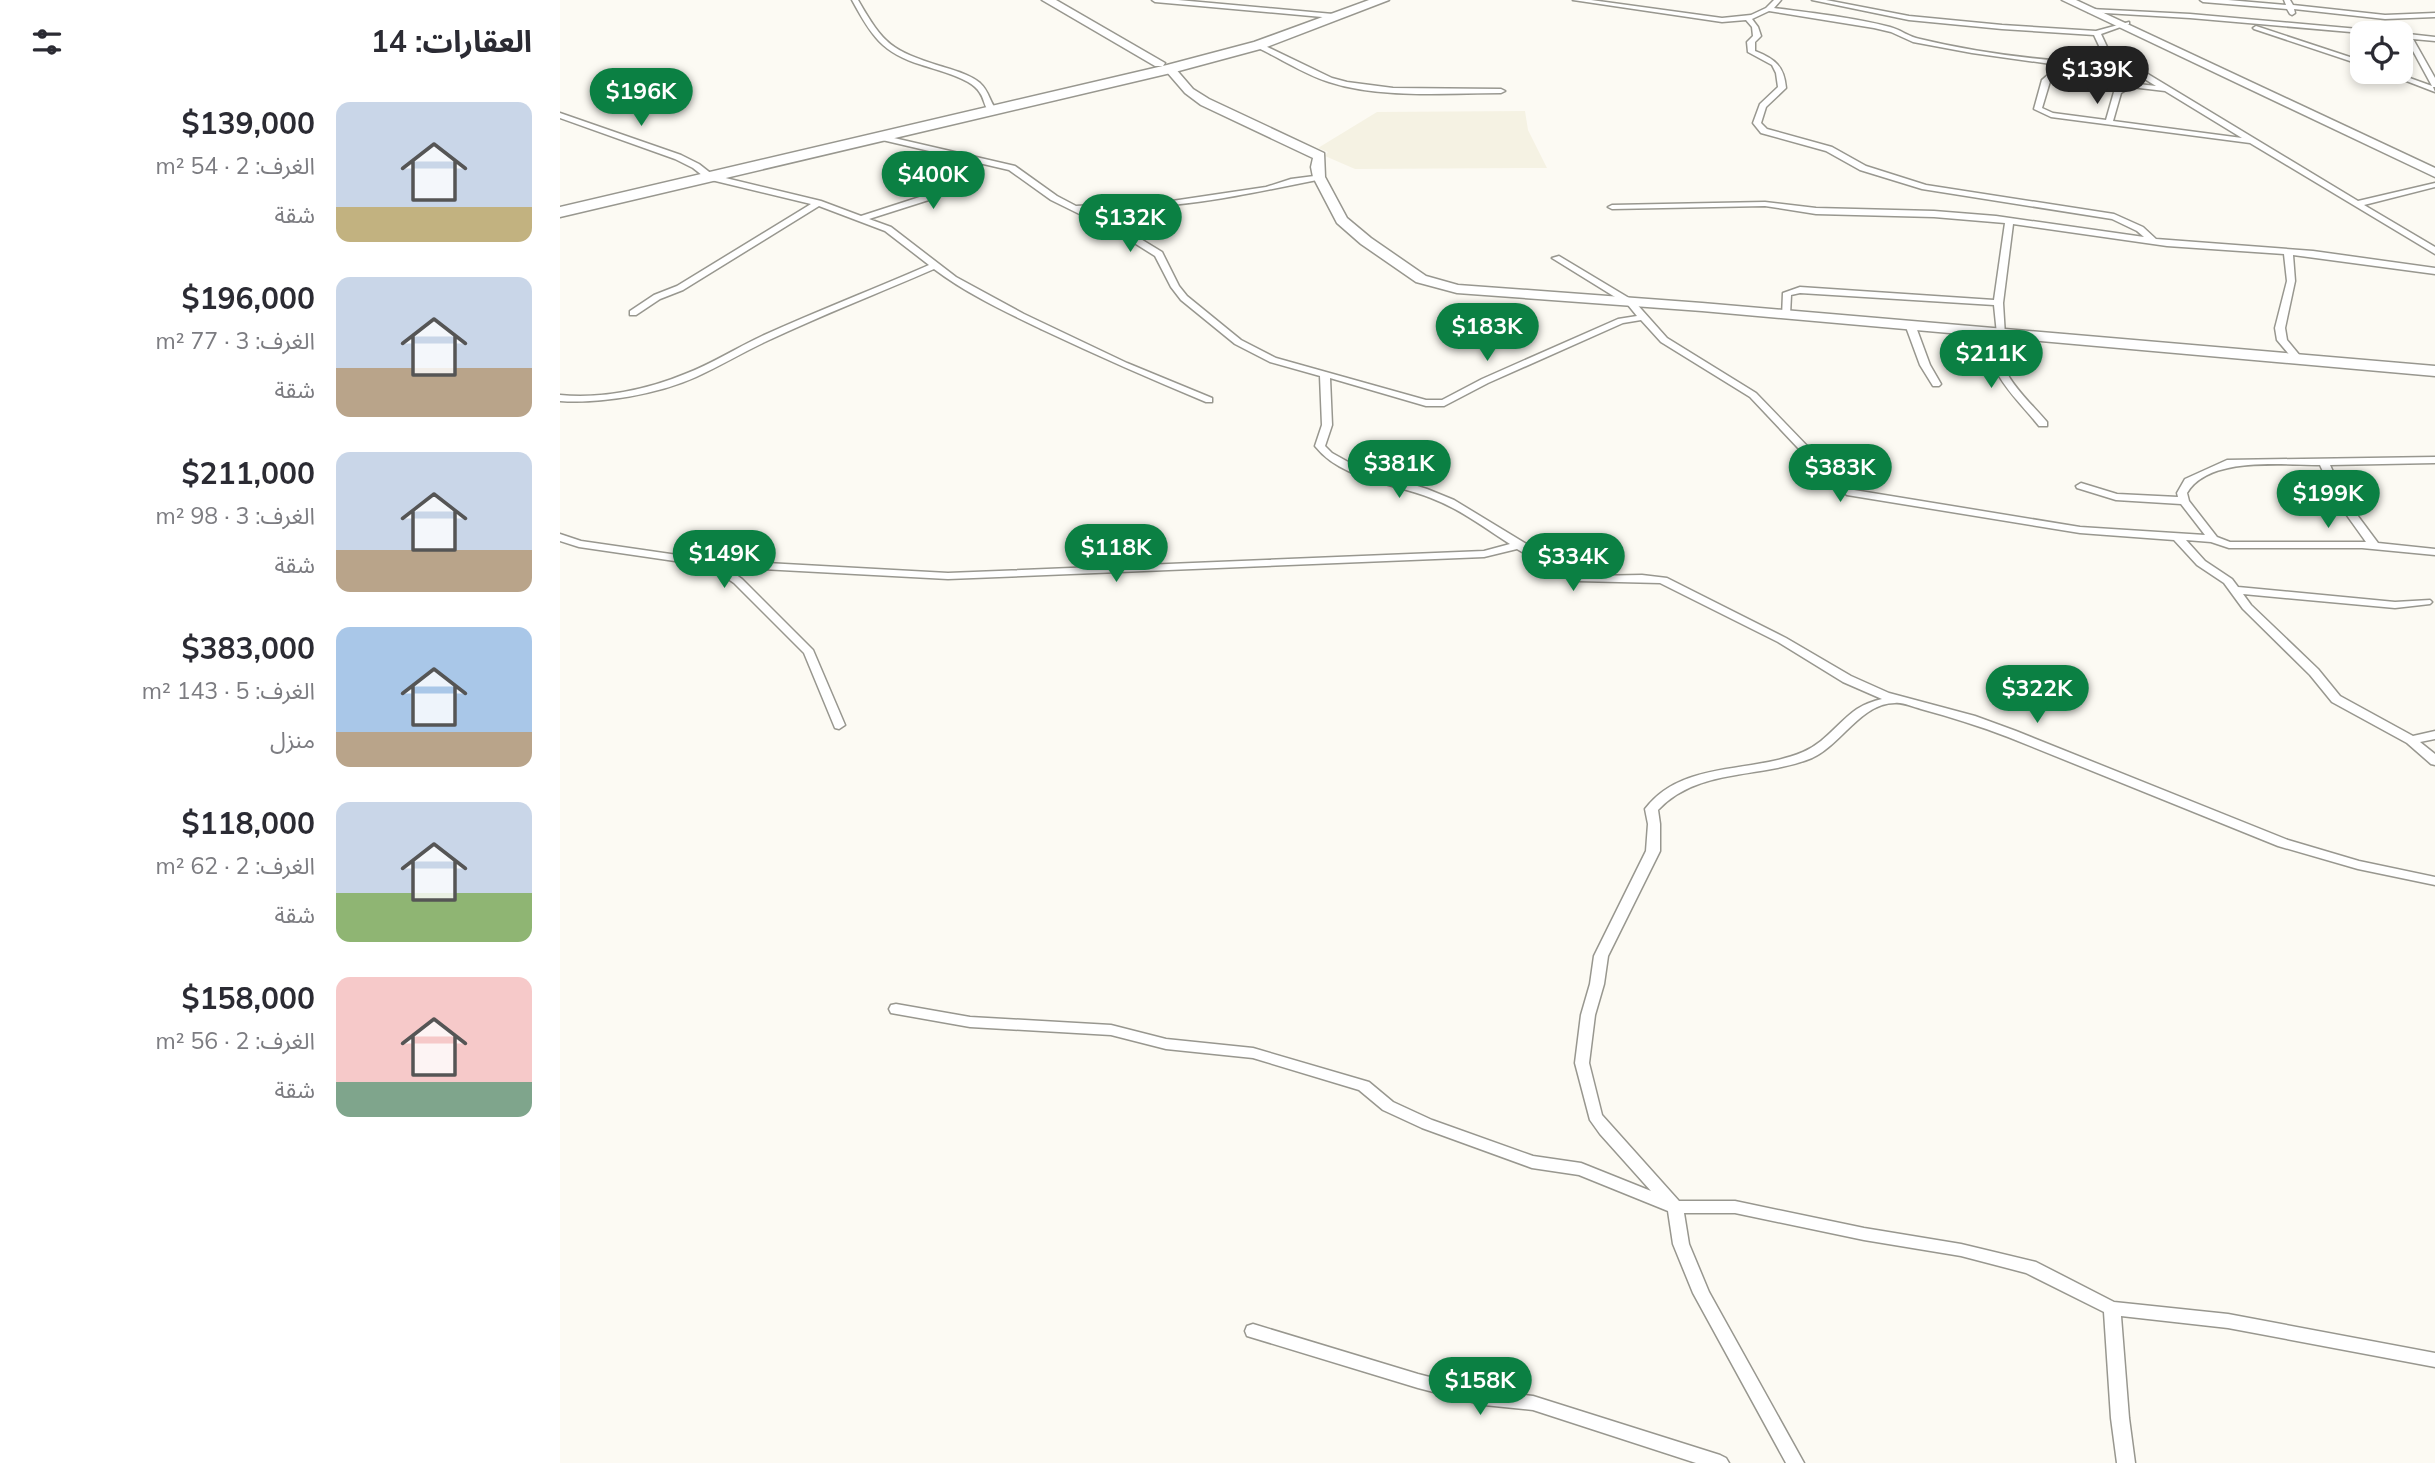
<!DOCTYPE html>
<html lang="ar">
<meta charset="utf-8">
<style>
body{margin:0;font-family:Mulish,"Noto Sans Arabic",sans-serif;background:#f2f2f3;color:#2b2b33;direction:rtl;height:100vh;display:flex;flex-direction:column;font-size:26px;white-space:nowrap}
*{box-sizing:border-box;margin:0}
p{font-size:23px;color:#7c7c81}
.icon{flex:none;width:38px;height:38px;fill:none;stroke:currentColor;stroke-width:2;stroke-linecap:round;stroke-linejoin:round}
.map{position:relative;flex:1;overflow:hidden;direction:ltr}
.panel{display:flex;flex-direction:column;background:#fff;width:560px}
.panel>*{flex:none}
.fabs{position:absolute;left:1790px;top:21px;display:grid;gap:14px}
.fabs a{display:grid;place-items:center;width:63px;height:63px;border-radius:14px;background:#fff;box-shadow:0 4px 10px #0003;font-size:35px}
.price{position:absolute;translate:-50% -60px;padding:0 16px;border-radius:24px;background:#0b8043;color:#fff;font-size:23px;line-height:46px;filter:drop-shadow(0 2px 4px #0008)}
.price::after{content:'';position:absolute;left:50%;top:42px;width:21px;height:16px;margin-left:-10px;background:inherit;clip-path:polygon(0 0,100% 0,50% 100%)}
.price.on{background:#222;color:#fff}
ul{padding:0;list-style:none}
li{display:flex;align-items:center;gap:21px;height:175px;padding:0 28px}
li span{display:grid;place-items:center;flex:none;width:196px;height:140px;border-radius:14px;color:#555}
li>.icon{margin-inline-start:auto}
span .icon{width:84px;height:84px;fill:#fffc;stroke-width:1}
li b{font-size:30px}
h2{display:flex;justify-content:space-between;align-items:center;height:84px;padding:0 28px;font-size:30px}
main{display:flex;flex:1;min-height:0}
.map>svg:first-child{display:block}
.built{fill:#f5f2e3}
.lines{fill:none;stroke-linecap:round;stroke-linejoin:round}
.street-casing{stroke:#98978f;stroke-width:3}
.secondary-casing{stroke:#98978f;stroke-width:3}
.primary-casing{stroke:#98978f;stroke-width:3}
.highway-casing{stroke:#98978f;stroke-width:3}
.street{fill:#fff;fill-rule:evenodd}
.secondary{fill:#fff;fill-rule:evenodd}
.primary{fill:#fff;fill-rule:evenodd}
.highway{fill:#fff;fill-rule:evenodd}
</style>
<main>
<div class="map">
<svg width="1875" height="1463" viewBox="0 0 1875 1463">
<rect width="100%" height="100%" fill="#fcfaf3"/>
<polygon class="built" points="965,111 968,130 987,168 795,169 765,156 768,152 758,148 817,112"/>
<g class="lines">
<defs>
<g id="street">
<path d="M292,0H298C324,45 331,50 380,66C393,70 409,74 420,83C430,92 429,102 437,110L436,112C423,112 426,101 420,93C417,88 413,85 408,82C394,74 377,70 362,65C322,53 311,35 292,0Z"/>
<polygon points="592,0 618,0 773,14 776,16 773,18 595,2"/>
<path d="M1013,0H1031L1162,18L1191,15L1206,8L1214,0H1221L1214,8C1252,13 1292,17 1330,27C1341,30 1349,37 1360,39C1426,55 1495,62 1562,65L1541,50L1534,35L1442,29L1349,20L1252,0H1266L1349,16L1442,25L1536,31L1569,22V24L1541,34L1547,47L1568,62L1798,201L1875,183V187L1804,205L1875,247V254L1690,143L1491,117L1474,109L1482,80L1489,74L1596,86L1570,70L1491,64L1412,53L1353,42L1331,32L1314,28L1209,11L1192,19L1198,27L1201,36L1195,42V51C1215,59 1224,66 1226,88L1206,107L1201,123L1207,129L1272,147L1306,166L1366,185L1554,214L1583,227L1596,239L1753,251L1875,268V274L1733,255L1735,281L1725,328L1727,340L1741,357L1736,360L1733,359L1717,340L1715,328L1727,281L1724,254L1607,246L1453,224L1443,303L1445,336H1439L1437,334L1434,305L1240,293L1231,295L1230,315L1228,317H1222L1223,293L1240,287L1434,300L1445,223L1374,217L1256,214L1205,206L1052,209L1048,207L1052,205L1205,202L1256,208L1374,211L1436,216L1584,237L1577,231L1552,219L1362,189L1300,170L1266,151L1201,133L1193,123L1200,104L1218,87L1216,73L1212,65L1188,52L1187,42L1193,36L1192,27L1186,20L1162,22ZM1491,78L1562,86L1554,92L1546,120L1493,113L1482,108ZM1571,87L1605,91L1682,138L1553,121L1561,93Z"/>
<polygon points="1640,0 1668,0 1726,5 1724,0 1730,0 1733,5 1825,15 1875,13 1875,17 1825,19 1734,9 1735,13 1732,15 1730,14 1727,9 1643,2"/>
<polygon points="1530,9 1630,14 1821,31 1825,33 1802,33 1630,18 1528,12 1527,11"/>
<polygon points="1696,26 1802,61 1802,65 1694,29 1693,28"/>
<polygon points="1848,34 1875,37 1875,41 1853,39 1875,78 1875,87 1873,87 1875,92 1823,72 1833,72 1872,86 1846,38 1841,36"/>
<path d="M699,43L772,78L787,82L833,88L941,89L945,91L941,93C887,93 821,99 769,82C744,74 720,58 696,47L695,45Z"/>
<path d="M0,113L121,155L139,164L153,175L261,201L301,216L369,194L412,161L318,139L317,137L321,135L455,166L497,196L516,206L612,201L706,187L731,179L762,175V179C712,189 663,200 612,205C583,208 554,209 525,210L566,230L602,252L619,286L627,296L681,340L716,358L866,400H882L922,379L1058,319L1077,316L1068,305L992,258L999,256L1074,301L1107,338L1196,393L1279,479L1294,490L1520,527L1645,535L1621,504L1556,500L1517,488L1516,486L1521,483L1557,494L1618,497L1617,493L1625,479L1667,460L1875,457V463L1770,465L1786,500L1818,543L1875,549V555L1802,548H1669L1651,542L1626,540L1645,561L1672,579L1678,587L1835,602L1870,600L1872,602L1870,604L1835,608L1683,594L1691,605L1758,669L1780,696L1853,736L1875,731V739L1860,742L1875,754V765L1871,764L1847,743L1772,702L1750,675L1683,609L1664,583L1637,565L1614,540L1520,533L1287,495L1271,483L1190,397L1101,342L1081,320L1063,323L928,383L884,406H866L770,378L772,425L765,446L772,453L799,468L867,489L894,500L1014,573L1029,576L1082,575L1107,578L1226,638L1291,676L1329,693L1415,716L1456,731L1728,840L1799,861L1875,877V885L1798,869L1718,846L1448,737C1419,726 1391,717 1361,709C1353,707 1343,702 1335,703C1301,703 1281,745 1252,758C1201,779 1138,767 1098,810L1100,824V851L1048,956L1044,984L1035,1015L1029,1063L1042,1115L1119,1201H1175L1304,1228L1401,1244L1476,1262L1554,1302L1668,1314L1875,1353V1367L1668,1328L1561,1316L1569,1418L1575,1463H1557L1551,1418L1544,1312L1466,1273L1401,1256L1304,1240L1175,1213H1124L1129,1244L1149,1292L1244,1463H1226L1133,1293L1113,1244L1108,1211L1019,1175L972,1168L862,1128L823,1110L799,1090L693,1058L606,1049L551,1035L410,1027L331,1013L329,1009L331,1005L336,1004L410,1017L551,1025L606,1039L693,1048L809,1082L833,1102L872,1120L973,1156L1021,1163L1091,1191L1040,1134L1030,1120L1015,1063L1021,1015L1030,984L1034,956L1086,851L1088,824L1085,809C1122,760 1191,774 1243,752C1265,743 1278,722 1297,709C1305,704 1313,701 1322,699L1283,682L1218,642L1100,583L1018,581L1001,575L957,549L924,557L388,579L165,567L182,579L253,650L285,725L279,729L275,728L244,653L174,583L149,566L19,547L0,541V534L21,541L152,560L388,573L924,551L950,544C925,528 900,509 871,498C833,483 782,480 755,446L762,425L760,376L710,362L675,344L621,300L611,287L595,256L560,234L491,200L449,170L419,163L375,198L309,219L331,227L396,277L464,314L567,363L652,398V402H646C590,379 536,355 483,330C446,312 407,294 374,269C319,293 262,315 207,341C183,352 160,366 136,377C99,394 40,404 0,401V395C41,399 87,390 125,374C152,364 176,348 202,336C257,311 314,289 369,265L325,231L259,206L123,290L100,299L76,315H70V311L94,295L117,286L251,204L147,179L133,168L115,159L0,118ZM1760,465L1776,500L1806,542H1670L1657,537L1629,501L1627,493C1649,456 1722,465 1760,465Z"/>
<polygon points="1351,324 1356,327 1370,365 1381,384 1379,386 1373,386 1360,365 1346,327"/>
<path d="M1431,330L1436,333C1438,375 1461,392 1487,422V426H1479C1454,395 1429,376 1426,333Z"/>
<polygon points="693,1324 858,1374 924,1391 973,1396 1160,1455 1166,1458 1169,1463 1136,1463 973,1410 924,1405 858,1388 687,1336 685,1331 687,1326"/>
</g>
<g id="secondary">
<polygon points="1502,0 1516,0 1875,168 1875,177"/>
<polygon points="606,67 614,67 633,89 649,99 764,153 765,177 787,218 811,238 866,276 898,285 1142,303 1875,366 1875,376 1142,311 897,293 856,282 801,244 777,223 753,177 751,167 753,158 641,105 625,93 606,71"/>
</g>
<polygon id="primary" points="482,0 496,0 605,63 603,66 595,66"/>
<polygon id="highway" points="809,0 829,0 704,48 615,72 0,217 0,207 607,65 694,42"/>
</defs>
<use href="#street" class="street-casing"/>
<use href="#secondary" class="secondary-casing"/>
<use href="#primary" class="primary-casing"/>
<use href="#highway" class="highway-casing"/>
<use href="#street" class="street"/>
<use href="#secondary" class="secondary"/>
<use href="#primary" class="primary"/>
<use href="#highway" class="highway"/>
</g>
</svg>
<div class="fabs">
<a><svg class="icon" aria-label="locate" viewBox="0 0 24 24"><circle cx="12" cy="12" r="6"/><path d="M12 2v4M12 18v4M2 12h4M18 12h4"/></svg></a>
</div>
<b class="price on" style="left:1537px;top:106px">$139K</b>
<b class="price" style="left:81px;top:128px">$196K</b>
<b class="price" style="left:373px;top:211px">$400K</b>
<b class="price" style="left:570px;top:254px">$132K</b>
<b class="price" style="left:927px;top:363px">$183K</b>
<b class="price" style="left:1431px;top:390px">$211K</b>
<b class="price" style="left:839px;top:500px">$381K</b>
<b class="price" style="left:1280px;top:504px">$383K</b>
<b class="price" style="left:1768px;top:530px">$199K</b>
<b class="price" style="left:556px;top:584px">$118K</b>
<b class="price" style="left:164px;top:590px">$149K</b>
<b class="price" style="left:1013px;top:593px">$334K</b>
<b class="price" style="left:1477px;top:725px">$322K</b>
<b class="price" style="left:920px;top:1417px">$158K</b>
</div>
<section class="panel">
<h2>العقارات: 14<svg class="icon" aria-label="filters" viewBox="0 0 24 24"><path d="M4 7h16M4 17h16"/><circle cx="9" cy="7" r="2"/><circle cx="15" cy="17" r="2"/></svg></h2>
<ul>
<li><span style="background:linear-gradient(#c9d6e8 75%,#c2b280 0)"><svg class="icon" aria-label="home" viewBox="0 0 24 24"><path d="M3 11l9-7 9 7M6 9v11h12V9"/></svg></span><div><b>$139,000</b><p>الغرف: 2 · 54 m²</p><p>شقة</p></div></li>
<li><span style="background:linear-gradient(#c9d6e8 65%,#b9a48a 0)"><svg class="icon" aria-label="home" viewBox="0 0 24 24"><path d="M3 11l9-7 9 7M6 9v11h12V9"/></svg></span><div><b>$196,000</b><p>الغرف: 3 · 77 m²</p><p>شقة</p></div></li>
<li><span style="background:linear-gradient(#c9d6e8 70%,#b9a48a 0)"><svg class="icon" aria-label="home" viewBox="0 0 24 24"><path d="M3 11l9-7 9 7M6 9v11h12V9"/></svg></span><div><b>$211,000</b><p>الغرف: 3 · 98 m²</p><p>شقة</p></div></li>
<li><span style="background:linear-gradient(#a9c7e8 75%,#b9a48a 0)"><svg class="icon" aria-label="home" viewBox="0 0 24 24"><path d="M3 11l9-7 9 7M6 9v11h12V9"/></svg></span><div><b>$383,000</b><p>الغرف: 5 · 143 m²</p><p>منزل</p></div></li>
<li><span style="background:linear-gradient(#c9d6e8 65%,#8fb573 0)"><svg class="icon" aria-label="home" viewBox="0 0 24 24"><path d="M3 11l9-7 9 7M6 9v11h12V9"/></svg></span><div><b>$118,000</b><p>الغرف: 2 · 62 m²</p><p>شقة</p></div></li>
<li><span style="background:linear-gradient(#f6c9c9 75%,#7fa58c 0)"><svg class="icon" aria-label="home" viewBox="0 0 24 24"><path d="M3 11l9-7 9 7M6 9v11h12V9"/></svg></span><div><b>$158,000</b><p>الغرف: 2 · 56 m²</p><p>شقة</p></div></li>
</ul>
</section>
</main>
